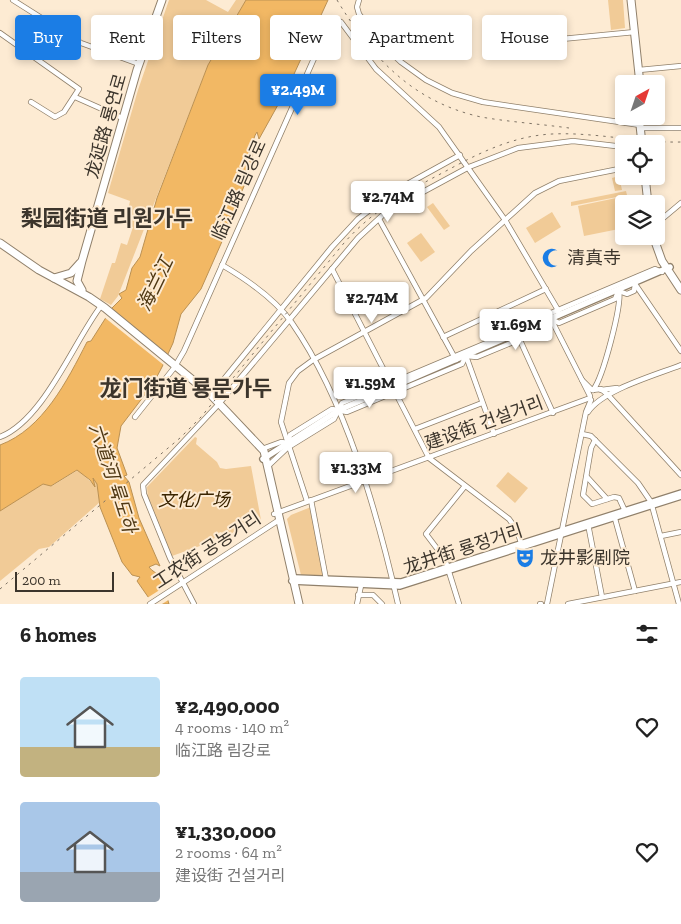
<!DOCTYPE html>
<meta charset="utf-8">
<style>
body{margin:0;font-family:"Zilla Slab","Noto Sans SC","Noto Sans KR",serif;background:#f6f6f6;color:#222;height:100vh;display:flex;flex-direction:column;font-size:19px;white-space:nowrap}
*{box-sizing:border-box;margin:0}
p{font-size:16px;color:#767676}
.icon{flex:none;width:28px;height:28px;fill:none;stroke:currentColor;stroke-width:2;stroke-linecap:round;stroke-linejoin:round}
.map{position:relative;height:604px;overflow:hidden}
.sheet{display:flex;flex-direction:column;background:#fff;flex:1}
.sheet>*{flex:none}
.banner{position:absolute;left:15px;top:15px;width:651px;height:45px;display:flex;gap:10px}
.needle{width:32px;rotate:40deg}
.buttons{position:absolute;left:615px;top:75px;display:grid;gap:10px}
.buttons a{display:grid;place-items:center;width:50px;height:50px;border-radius:5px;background:#fff;box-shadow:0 2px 8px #0003;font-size:25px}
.scale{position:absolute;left:15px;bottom:12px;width:99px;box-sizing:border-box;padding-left:5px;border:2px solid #3c352c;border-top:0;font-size:14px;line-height:18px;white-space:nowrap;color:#3c352c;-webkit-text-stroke:4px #fdebd3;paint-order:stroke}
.price{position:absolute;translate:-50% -42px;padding:0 11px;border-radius:5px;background:#fff;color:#222;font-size:16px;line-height:32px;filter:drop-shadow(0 1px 2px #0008)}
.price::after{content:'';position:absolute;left:50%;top:30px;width:15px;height:11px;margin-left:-8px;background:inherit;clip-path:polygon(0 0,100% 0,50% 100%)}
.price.on{background:#1b7de5;color:#fff}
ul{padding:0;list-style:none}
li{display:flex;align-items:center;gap:15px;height:125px;padding:0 20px}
li span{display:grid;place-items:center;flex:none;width:140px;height:100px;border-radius:5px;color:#555}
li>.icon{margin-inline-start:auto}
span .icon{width:60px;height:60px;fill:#fffc;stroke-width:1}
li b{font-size:21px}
h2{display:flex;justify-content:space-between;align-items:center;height:60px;padding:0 20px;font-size:21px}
.tag{padding:0 18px;border-radius:5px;background:#fff;box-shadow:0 2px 8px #0003;font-size:18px;line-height:45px}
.tag.on{background:#1b7de5;color:#fff}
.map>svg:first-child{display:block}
.green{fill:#f1cb97}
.water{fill:#f2b864;stroke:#bb9153}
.pier{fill:#fdebd3}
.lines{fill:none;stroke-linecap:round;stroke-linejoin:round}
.minor-casing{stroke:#90806b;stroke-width:6}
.major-casing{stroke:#90806b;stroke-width:8}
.highway-casing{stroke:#90806b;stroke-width:9}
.minor{stroke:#fff;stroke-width:4.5}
.major{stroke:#fff;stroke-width:5.5}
.highway{stroke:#fff;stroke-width:7}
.rail{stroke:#7e7365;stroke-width:1;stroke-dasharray:2.5 5;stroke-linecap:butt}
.labels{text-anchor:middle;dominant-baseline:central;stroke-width:4;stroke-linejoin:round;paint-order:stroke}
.street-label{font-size:18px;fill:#3c352c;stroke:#fdebd3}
.poi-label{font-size:18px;fill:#3c352c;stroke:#fdebd3;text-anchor:start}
.park-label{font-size:18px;font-style:italic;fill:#3a2400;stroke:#fdebd3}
.water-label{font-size:19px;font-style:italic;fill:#4f3814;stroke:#fdebd3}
.district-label{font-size:22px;font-weight:bold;fill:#3c352c;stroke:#fdebd3}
</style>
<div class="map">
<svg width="681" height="604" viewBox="0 0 681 604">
<rect width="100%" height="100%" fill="#fdebd3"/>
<g class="green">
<polygon points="169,0 206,0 228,12 236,0 246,0 208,65 118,296 111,305 100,299 112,263 115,263 121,243 127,245 133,227 125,224 130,201 108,193 138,90"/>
<polygon points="608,0 623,0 625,28 611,30"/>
<polygon points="619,176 622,190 615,191 612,178"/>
<polygon points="626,191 627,195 571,206 571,202"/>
<polygon points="621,197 624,228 584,236 578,206"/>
<polygon points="433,203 450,226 444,230 427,207"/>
<polygon points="552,212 561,227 535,243 526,228"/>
<polygon points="421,233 435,252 421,262 407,243"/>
<polygon points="195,437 197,438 196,444 217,462 220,468 226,469 251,466 261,520 246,531 240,528 229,535 220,532 211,542 172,556 148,499 147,487"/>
<polygon points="78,470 93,484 93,478 97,484 100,502 49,547 39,549 0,581 0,511 43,484 52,486"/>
<polygon points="508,472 528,488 515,503 496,486"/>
<polygon points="311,507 324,578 302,579 287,519 291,515"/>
</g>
<path class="water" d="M246,0H328L289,85L259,139L257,132C251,140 254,150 252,159C249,173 243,194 234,204L235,209L231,215L224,237L201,289L181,314L173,343L162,367L153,384L121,426L117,448L127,475L124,476L129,482L139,518L160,566L156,564L149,567C152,572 157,572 160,577C165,585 166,595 169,604H153L137,581L140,577L132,575L122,562L100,507L97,484L93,478L95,487L90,480L77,470L51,486L43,484L0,511V445C43,429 67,381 87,342L91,341L112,308L122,298L119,294L126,290L132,268L140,257L157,198L208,65Z"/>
<g class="pier">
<polygon points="109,308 170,356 165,366 104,317"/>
<polygon points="166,586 170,599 162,604 150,604 147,598"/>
</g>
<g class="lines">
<defs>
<g id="minor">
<polyline points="13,0 81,43 139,64"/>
<polyline points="359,0 357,7 359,14 380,42 401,62 426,80 452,93 483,102 640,125"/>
<polyline points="0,33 79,89 64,112 55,117 31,102"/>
<polyline points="509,44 635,32"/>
<polyline points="639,70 681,66"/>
<polyline points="75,97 120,117"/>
<polyline points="644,128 681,128"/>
<polyline points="379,219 456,360"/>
<polyline points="656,224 681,203"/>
<path d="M222,265C246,279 276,300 292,323C346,401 377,512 398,604"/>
<polyline points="332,269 429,458 509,519 517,530 522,546"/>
<polyline points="635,284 681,351"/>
<polyline points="619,291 627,294 634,291 635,284"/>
<polyline points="551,319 559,323 615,299 618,292"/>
<polyline points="551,319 582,380"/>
<polyline points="517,334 518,327 655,269 662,272"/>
<polyline points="443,337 546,289"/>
<polyline points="519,338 553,413"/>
<polyline points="466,356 477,357 547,328 551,319"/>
<polyline points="466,356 494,434"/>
<polyline points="395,388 396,381 510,333 516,334"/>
<path d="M593,390C603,378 622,305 619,291"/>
<polyline points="601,390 617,388"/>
<polyline points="211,395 332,247 358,219 393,192 460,155"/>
<polyline points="590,396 582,380 592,390 601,389 608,395 681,475"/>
<path d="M588,412C602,390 656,375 681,365"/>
<polyline points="135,417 174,368 184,351 332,18 341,22 376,69 439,127 505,220 558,310 559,315"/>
<polyline points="415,429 482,403"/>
<polyline points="582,434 591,436 638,483 651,502 679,604"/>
<path d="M0,437C44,420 74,341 101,306"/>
<polyline points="595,440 591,448 583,495 592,504 614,497 619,498 625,511"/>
<polyline points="288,443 290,435 332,409 347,412 462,364 466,356"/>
<polyline points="262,449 281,442 288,443"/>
<polyline points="268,466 287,448 334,419 342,403 388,384 393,387"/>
<polyline points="587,477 607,499"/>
<polyline points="311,500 326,579"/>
<polyline points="307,501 281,422 289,383 298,371 313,360 426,298 471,251 535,193 559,181 624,168"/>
<polyline points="274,514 590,398"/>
<polyline points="614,515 635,591"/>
<polyline points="588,524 602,597"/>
<polyline points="661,536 681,532"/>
<polyline points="358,595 373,595 382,604"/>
<polyline points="150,604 279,520"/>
<polyline points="194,604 170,558 144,494 143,485 217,406 358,238 386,212 469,167 518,148 573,141 624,147"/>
<polyline points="357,604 362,581"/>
<polyline points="459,604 445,559 426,534 465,486"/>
<polyline points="540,604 541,604"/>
<polyline points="547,604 586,412 591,400"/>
<polyline points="568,604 681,582"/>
</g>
<g id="major">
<polyline points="263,459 339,410 670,267"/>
<polyline points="681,493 401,582 295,578 292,581 400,586 681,496"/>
</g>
<g id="highway">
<polyline points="631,0 640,84"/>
<polyline points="639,116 642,144"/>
<polyline points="645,176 648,204"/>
<polyline points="653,236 662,261 681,290"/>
<polyline points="0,243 39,270 89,297 105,308 211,395 264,451 299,604"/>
<polyline points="54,278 71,273 80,263"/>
<polyline points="82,290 77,281 82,261 137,70 162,0"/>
</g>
</defs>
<use href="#minor" class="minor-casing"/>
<use href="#major" class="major-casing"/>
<use href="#highway" class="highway-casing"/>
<use href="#minor" class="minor"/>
<use href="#major" class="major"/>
<use href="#highway" class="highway"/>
<g class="rail">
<path d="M337,0C372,58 413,102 481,117C510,122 540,124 569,128"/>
<path d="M0,589L180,438L201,417L344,243C373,210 408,191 446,171C479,153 513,136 552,134C596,132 638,143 681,142"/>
</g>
</g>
<defs>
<symbol id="mosque-bare" viewBox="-9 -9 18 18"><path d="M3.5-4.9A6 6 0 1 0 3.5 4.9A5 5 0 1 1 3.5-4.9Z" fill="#1b7de5" stroke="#fdebd3" stroke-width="2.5" paint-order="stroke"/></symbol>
<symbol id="theatre-bare" viewBox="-9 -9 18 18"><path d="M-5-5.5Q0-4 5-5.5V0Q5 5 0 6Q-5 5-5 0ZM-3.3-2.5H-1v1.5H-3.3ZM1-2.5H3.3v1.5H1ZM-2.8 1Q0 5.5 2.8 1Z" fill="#1b7de5" stroke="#fdebd3" stroke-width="2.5" paint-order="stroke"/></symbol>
</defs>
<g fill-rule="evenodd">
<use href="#mosque-bare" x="538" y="244" width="28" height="28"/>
<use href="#theatre-bare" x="511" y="544" width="28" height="28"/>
</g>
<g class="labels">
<g class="street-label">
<text transform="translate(106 126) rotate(-74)">龙延路 룡연로</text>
<text transform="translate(239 190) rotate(-66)">临江路 림강로</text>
<text transform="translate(484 423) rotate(-20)">建设街 건설거리</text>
<text transform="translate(463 549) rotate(-18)">龙井街 룡정거리</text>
<text transform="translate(207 550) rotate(-33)">工农街 공농거리</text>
</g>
<g class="poi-label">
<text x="567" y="258">清真寺</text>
<text x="540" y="558">龙井影剧院</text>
</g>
<g class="park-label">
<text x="194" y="500">文化广场</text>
</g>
<g class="water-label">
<text transform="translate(155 284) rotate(-64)">海兰江</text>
<text transform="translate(113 478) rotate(72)">六道河 륙도하</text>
</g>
<g class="district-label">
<text x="107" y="218">梨园街道 리원가두</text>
<text x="186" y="388">龙门街道 룡문가두</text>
</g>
</g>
</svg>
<div class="buttons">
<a><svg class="needle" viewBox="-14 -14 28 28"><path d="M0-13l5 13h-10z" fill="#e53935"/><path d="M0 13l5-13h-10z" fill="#767676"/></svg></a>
<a><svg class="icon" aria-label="locate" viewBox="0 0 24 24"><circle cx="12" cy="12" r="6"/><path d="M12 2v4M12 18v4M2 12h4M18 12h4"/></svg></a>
<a><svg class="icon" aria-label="layers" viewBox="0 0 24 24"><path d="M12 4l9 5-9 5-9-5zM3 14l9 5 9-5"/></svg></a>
</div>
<div class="scale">200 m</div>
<b class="price on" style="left:298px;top:116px">¥2.49M</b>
<b class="price" style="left:388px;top:223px">¥2.74M</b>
<b class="price" style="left:372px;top:324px">¥2.74M</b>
<b class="price" style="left:516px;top:351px">¥1.69M</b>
<b class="price" style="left:370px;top:409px">¥1.59M</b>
<b class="price" style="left:356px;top:494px">¥1.33M</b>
<div class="banner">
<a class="tag on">Buy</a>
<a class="tag">Rent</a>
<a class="tag">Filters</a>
<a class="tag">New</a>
<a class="tag">Apartment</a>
<a class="tag">House</a>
</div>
</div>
<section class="sheet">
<h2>6 homes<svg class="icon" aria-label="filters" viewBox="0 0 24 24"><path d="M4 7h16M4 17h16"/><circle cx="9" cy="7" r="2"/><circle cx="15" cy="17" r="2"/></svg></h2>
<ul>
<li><span style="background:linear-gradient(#bfe0f5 70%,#c2b280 0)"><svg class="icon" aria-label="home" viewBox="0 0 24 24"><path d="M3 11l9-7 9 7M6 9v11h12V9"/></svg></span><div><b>¥2,490,000</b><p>4 rooms · 140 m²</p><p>临江路 림강로</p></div><svg class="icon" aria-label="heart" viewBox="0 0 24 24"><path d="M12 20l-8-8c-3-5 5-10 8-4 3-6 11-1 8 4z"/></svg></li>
<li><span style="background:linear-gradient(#a9c7e8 70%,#9aa5b1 0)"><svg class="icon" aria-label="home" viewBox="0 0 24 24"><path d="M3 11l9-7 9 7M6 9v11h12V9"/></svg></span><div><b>¥1,330,000</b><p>2 rooms · 64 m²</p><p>建设街 건설거리</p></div><svg class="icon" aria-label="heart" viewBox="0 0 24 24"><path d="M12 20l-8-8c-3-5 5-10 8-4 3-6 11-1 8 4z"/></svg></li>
</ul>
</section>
